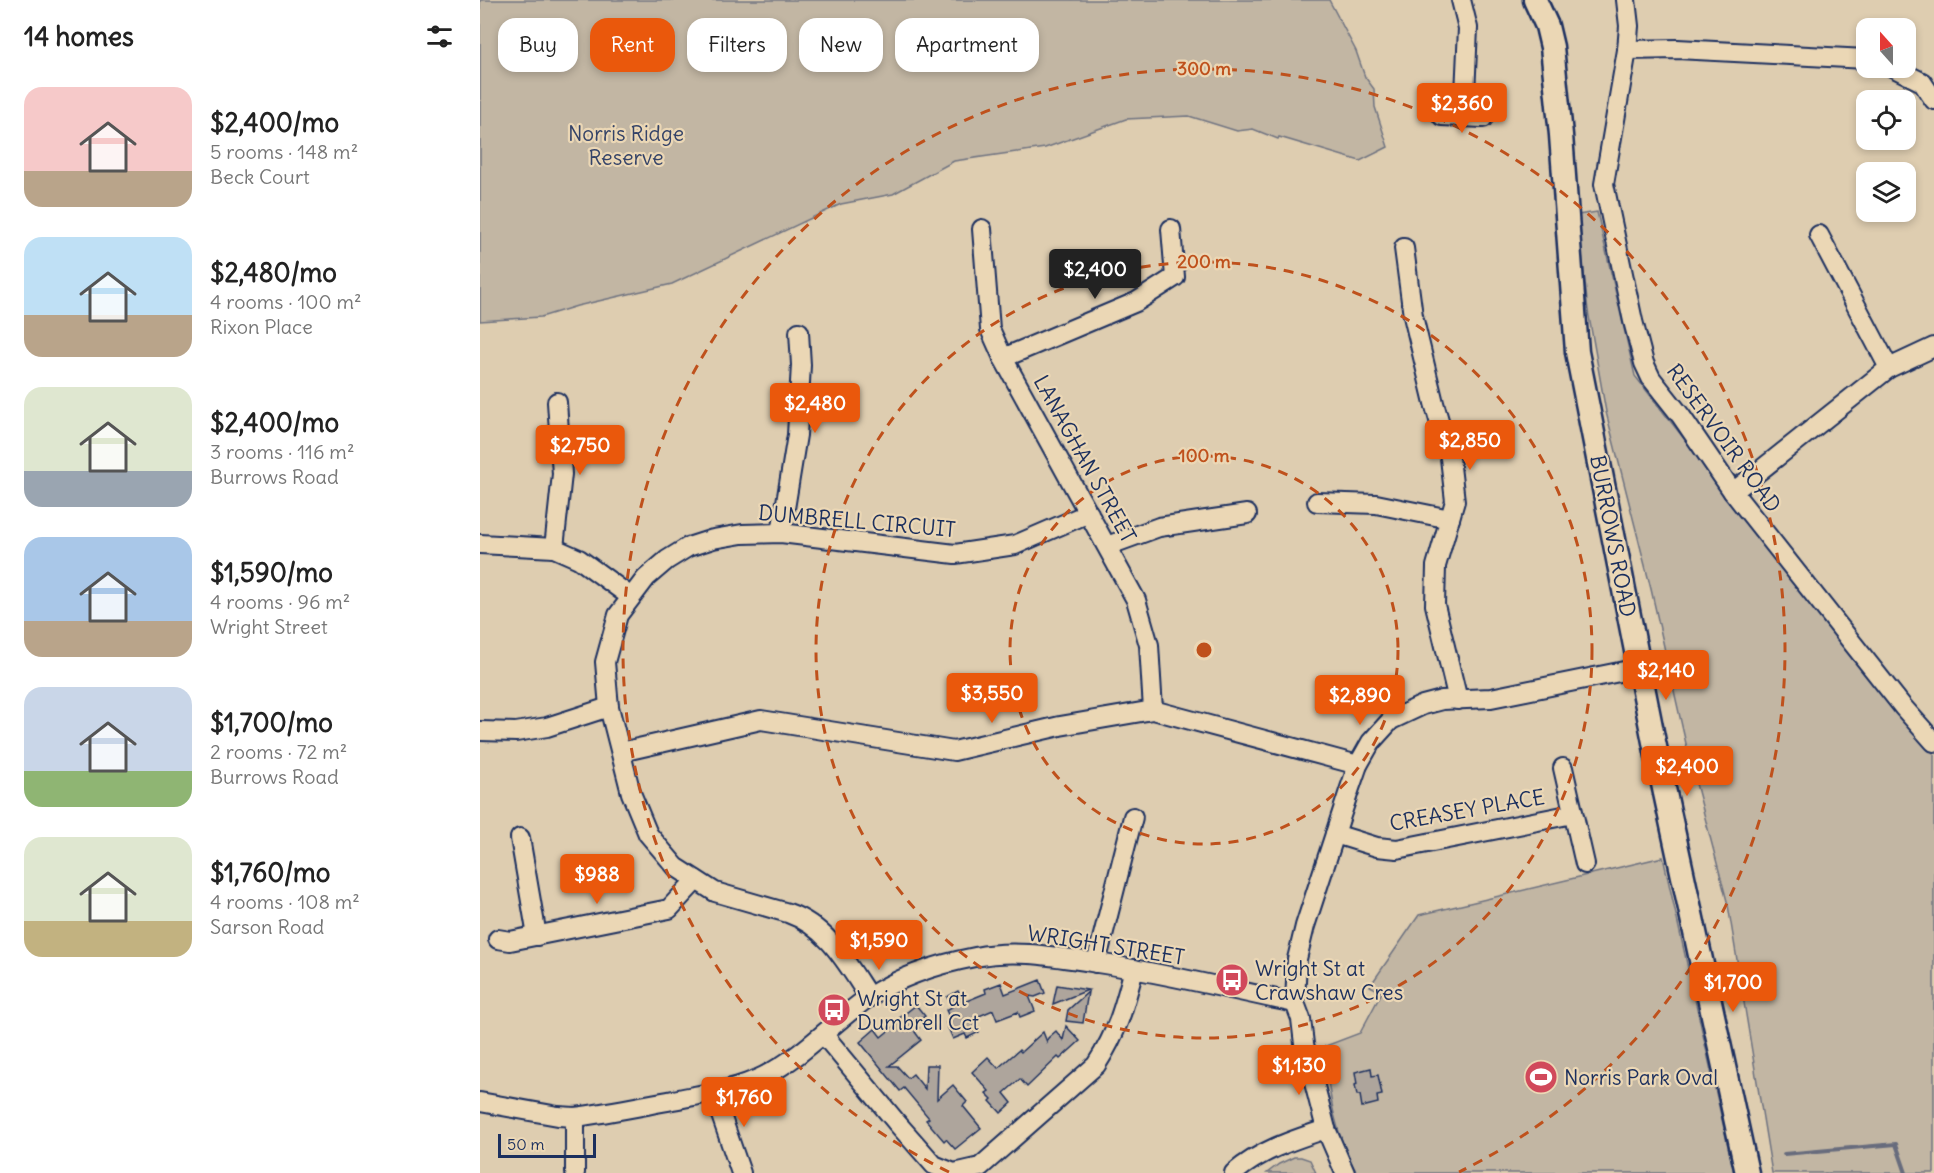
<!DOCTYPE html>
<meta charset="utf-8">
<style>
body{margin:0;font-family:Delius,sans-serif;background:#f2f2f2;color:#222;height:100vh;display:flex;flex-direction:column;font-size:22px;white-space:nowrap}
*{box-sizing:border-box;margin:0}
p{font-size:20px;color:#767676}
.icon{flex:none;width:33px;height:33px;fill:none;stroke:currentColor;stroke-width:2;stroke-linecap:round;stroke-linejoin:round}
.map{position:relative;flex:1;overflow:hidden}
.panel{display:flex;flex-direction:column;background:#fff;width:480px}
.panel>*{flex:none}
.banner{position:absolute;left:18px;top:18px;width:570px;height:54px;display:flex;gap:12px}
.needle{width:39px;rotate:339deg}
.controls{position:absolute;left:1376px;top:18px;display:grid;gap:12px}
.controls a{display:grid;place-items:center;width:60px;height:60px;border-radius:12px;background:#fff;box-shadow:0 3px 9px #0003;font-size:30px}
.scale{position:absolute;left:18px;bottom:15px;width:98px;box-sizing:border-box;padding-left:6px;border:3px solid #1b2f5e;border-top:0;font-size:16px;line-height:21px;white-space:nowrap;color:#1b2f5e;-webkit-text-stroke:4px #ebd7b5;paint-order:stroke}
.price{position:absolute;translate:-50% -51px;padding:0 14px;border-radius:6px;background:#ea580c;color:#fff;font-size:20px;line-height:39px;filter:drop-shadow(0 2px 3px #0008)}
.price::after{content:'';position:absolute;left:50%;top:36px;width:18px;height:14px;margin-left:-9px;background:inherit;clip-path:polygon(0 0,100% 0,50% 100%)}
.price.current{background:#222;color:#fff}
ul{padding:0;list-style:none}
li{display:flex;align-items:center;gap:18px;height:150px;padding:0 24px}
li span{display:grid;place-items:center;flex:none;width:168px;height:120px;border-radius:18px;color:#555}
li>.icon{margin-inline-start:auto}
span .icon{width:72px;height:72px;fill:#fffc;stroke-width:1}
li b{font-size:26px}
h2{display:flex;justify-content:space-between;align-items:center;height:72px;padding:0 24px;font-size:26px}
.chip{padding:0 21px;border-radius:18px;background:#fff;box-shadow:0 3px 9px #0003;font-size:21px;line-height:54px}
.chip.current{background:#ea580c;color:#fff}
main{display:flex;flex:1;min-height:0}
.map>svg:first-child{display:block}
.green{fill:#c2b6a3;stroke:#6e7280;stroke-width:1.5}
.lines{fill:none;stroke-linecap:round;stroke-linejoin:round}
.stream{stroke:#676c7d;stroke-width:4}
.building{fill:#aea59c;stroke:#1b2f5e;stroke-width:1.5}
.minor-casing{stroke:#1b2f5e;stroke-width:22}
.major-casing{stroke:#1b2f5e;stroke-width:27}
.minor{stroke:#ebd7b5;stroke-width:18}
.major{stroke:#ebd7b5;stroke-width:22}
.ring{fill:none;stroke:#bf511c;stroke-width:3;stroke-dasharray:10 8}
.labels{text-anchor:middle;dominant-baseline:central;stroke-width:4.5;stroke-linejoin:round;paint-order:stroke}
.park-label{font-size:21px;fill:#344368;stroke:#ebd7b5}
.street-label{font-size:21px;fill:#1b2f5e;stroke:#ebd7b5}
.poi-label{font-size:21px;fill:#1b2f5e;stroke:#ebd7b5;text-anchor:start}
.centre{fill:#bf511c;stroke:#ebd7b5;stroke-width:3}
.ring-label{font-size:18px;text-anchor:middle;font-weight:bold;fill:#bf511c;stroke:#ebd7b5;stroke-width:4.5;stroke-linejoin:round;paint-order:stroke}
</style>
<main>
<section class="panel">
<h2>14 homes<svg class="icon" aria-label="filters" viewBox="0 0 24 24"><path d="M4 7h16M4 17h16"/><circle cx="9" cy="7" r="2"/><circle cx="15" cy="17" r="2"/></svg></h2>
<ul>
<li><span style="background:linear-gradient(#f6c9c9 70%,#b9a48a 0)"><svg class="icon" aria-label="home" viewBox="0 0 24 24"><path d="M3 11l9-7 9 7M6 9v11h12V9"/></svg></span><div><b>$2,400/mo</b><p>5 rooms · 148 m²</p><p>Beck Court</p></div></li>
<li><span style="background:linear-gradient(#bfe0f5 65%,#b9a48a 0)"><svg class="icon" aria-label="home" viewBox="0 0 24 24"><path d="M3 11l9-7 9 7M6 9v11h12V9"/></svg></span><div><b>$2,480/mo</b><p>4 rooms · 100 m²</p><p>Rixon Place</p></div></li>
<li><span style="background:linear-gradient(#dfe7d0 70%,#9aa5b1 0)"><svg class="icon" aria-label="home" viewBox="0 0 24 24"><path d="M3 11l9-7 9 7M6 9v11h12V9"/></svg></span><div><b>$2,400/mo</b><p>3 rooms · 116 m²</p><p>Burrows Road</p></div></li>
<li><span style="background:linear-gradient(#a9c7e8 70%,#b9a48a 0)"><svg class="icon" aria-label="home" viewBox="0 0 24 24"><path d="M3 11l9-7 9 7M6 9v11h12V9"/></svg></span><div><b>$1,590/mo</b><p>4 rooms · 96 m²</p><p>Wright Street</p></div></li>
<li><span style="background:linear-gradient(#c9d6e8 70%,#8fb573 0)"><svg class="icon" aria-label="home" viewBox="0 0 24 24"><path d="M3 11l9-7 9 7M6 9v11h12V9"/></svg></span><div><b>$1,700/mo</b><p>2 rooms · 72 m²</p><p>Burrows Road</p></div></li>
<li><span style="background:linear-gradient(#dfe7d0 70%,#c2b280 0)"><svg class="icon" aria-label="home" viewBox="0 0 24 24"><path d="M3 11l9-7 9 7M6 9v11h12V9"/></svg></span><div><b>$1,760/mo</b><p>4 rooms · 108 m²</p><p>Sarson Road</p></div></li>
</ul>
</section>
<div class="map">
<svg width="1454" height="1173" viewBox="0 0 1454 1173">
<rect width="100%" height="100%" fill="#decdb0"/>
<filter id="ink" filterUnits="userSpaceOnUse"><feTurbulence type="fractalNoise" baseFrequency=".0167" numOctaves="2"/><feDisplacementMap in="SourceGraphic" scale="12" xChannelSelector="R" yChannelSelector="G"/><feConvolveMatrix kernelMatrix="1 2 1 2 8 2 1 2 1" color-interpolation-filters="sRGB"/></filter>
<g filter="url(#ink)">
<g class="green">
<polygon points="0,0 849,0 876,51 885,77 894,89 895,107 908,147 880,161 799,137 798,139 773,129 757,131 709,116 646,119 565,148 474,161 413,194 361,204 192,284 97,306 61,317 0,321"/>
<polygon points="1117,212 1155,376 1427,724 1454,754 1454,1173 1292,1173 1248,905 1209,757 1171,589 1126,412 1108,311 1098,215"/>
<path d="M1183,857L1254,1173H877C854,1135 849,1090 843,1047L880,1033L902,992L890,986L939,915Z"/>
<polygon points="814,1157 821,1157 830,1160 836,1173 787,1173 799,1164"/>
</g>
<g class="lines">
<polyline class="stream" points="1304,1154 1416,1144 1426,1173"/>
</g>
<g class="building">
<polygon points="560,980 565,993 555,997 549,996 555,1011 540,1017 538,1012 517,1020 513,1010 492,1019 499,1032 487,1038 485,1034 473,1039 466,1023 471,1021 466,1010 472,1007 467,997 478,991 484,1002 506,993 505,989 521,983 525,994"/>
<polygon points="577,985 608,990 573,1004"/>
<polygon points="608,992 603,1023 586,1021 588,1010"/>
<polygon points="436,1005 445,1016 435,1023 439,1028 435,1032 441,1040 409,1066 417,1066 428,1078 433,1074 445,1089 446,1065 458,1065 457,1099 473,1085 487,1102 483,1106 501,1128 475,1149 466,1139 464,1141 446,1120 449,1118 424,1088 420,1091 380,1042 395,1029 401,1037 418,1023 417,1020"/>
<polygon points="586,1026 600,1041 580,1059 578,1057 547,1087 540,1079 524,1093 532,1103 521,1113 510,1101 512,1099 506,1093 509,1091 492,1072 508,1057 518,1068 539,1050 541,1052 563,1032 567,1042 568,1038 576,1031 583,1040"/>
<polygon points="891,1068 892,1076 898,1075 902,1095 897,1096 898,1103 882,1107 880,1095 877,1095 875,1085 877,1084 875,1072"/>
</g>
<g class="lines">
<defs>
<g id="minor">
<polyline points="981,0 988,28 984,116"/>
<polyline points="1146,0 1149,26 1147,50 1124,184 1153,321 1164,363 1171,378 1201,416 1253,492 1423,707 1454,742"/>
<polyline points="1147,50 1197,49 1386,59"/>
<polyline points="1414,68 1442,82 1454,100"/>
<polyline points="962,116 1003,118"/>
<polyline points="502,229 510,329 523,358 656,600 669,645 673,710"/>
<polyline points="1339,235 1409,368"/>
<polyline points="924,248 933,316 954,403 970,458 975,501 956,566 955,605 978,700"/>
<polyline points="523,358 656,302 695,277 691,229"/>
<polyline points="1253,492 1409,368 1454,347"/>
<polyline points="837,502 896,504 970,519"/>
<polyline points="301,533 317,435 321,365 319,332"/>
<polyline points="0,544 74,548 99,559 151,597"/>
<polyline points="627,546 679,527 767,514"/>
<polyline points="74,548 82,474 77,402"/>
<polyline points="0,731 36,732 67,727 129,707"/>
<polyline points="141,752 281,720 474,751 580,726 673,710 878,765"/>
<polyline points="1083,768 1105,864"/>
<polyline points="855,834 897,847 917,849 1093,814"/>
<polyline points="40,838 57,936"/>
<polyline points="18,939 30,941 189,909 216,880"/>
<polyline points="616,963 653,817"/>
<path d="M389,997C367,964 348,927 308,913L235,892L196,867L168,834L151,793L129,707L125,662L138,615L166,578L187,560L208,547L233,539L262,534L301,533L475,554L535,545L609,513"/>
<path d="M344,1035L417,1123L454,1165L474,1173L500,1167L616,1065C638,1031 644,1007 654,969"/>
<polyline points="233,1092 261,1173"/>
<path d="M0,1102L78,1116L95,1117C127,1113 160,1106 193,1100C223,1094 256,1090 284,1076C324,1056 353,1022 389,997C419,977 459,964 495,957C534,949 572,956 611,962C680,972 748,989 815,1003"/>
<polyline points="95,1117 95,1173"/>
<path d="M754,1173C781,1150 813,1140 846,1129"/>
<polyline points="865,1173 846,1129 824,1044 821,1019 815,1003 817,959 825,926 870,788 878,765 891,742 911,720 943,705 962,700 1011,698 1159,668"/>
</g>
<polyline id="major" points="1055,0 1067,26 1072,47 1081,135 1097,352 1174,742 1267,1173"/>
</defs>
<use href="#minor" class="minor-casing"/>
<use href="#major" class="major-casing"/>
<use href="#minor" class="minor"/>
<use href="#major" class="major"/>
</g>
</g>
<g class="ring">
<circle cx="724" cy="650" r="194"/>
<circle cx="724" cy="650" r="388"/>
<path d="M469 1172A581 581 0 1 1 979 1172"/>
</g>
<defs>
<symbol id="bus-disc" viewBox="-11 -11 22 22"><circle r="9.5" fill="#d1495b" stroke="#ebd7b5"/><path d="M-5-6H5V4H4V6H2V4H-2V6H-4V4H-5ZM-3.5-4V0h7V-4ZM-3.5 1.2v1.5H-2V1.2ZM2 1.2v1.5H3.5V1.2Z" fill="#fff"/></symbol>
<symbol id="stadium-disc" viewBox="-11 -11 22 22"><circle r="9.5" fill="#d1495b" stroke="#ebd7b5"/><path d="M0-5a6.5 5 0 1 0 0 10a6.5 5 0 1 0 0-10ZM-3.5-1.8h7v3.6h-7Z" fill="#fff"/></symbol>
</defs>
<g fill-rule="evenodd">
<use href="#bus-disc" x="733" y="961" width="38" height="38"/>
<use href="#bus-disc" x="335" y="991" width="38" height="38"/>
<use href="#stadium-disc" x="1042" y="1058" width="38" height="38"/>
</g>
<g class="labels">
<g class="park-label">
<text x="146" y="133">Norris Ridge<tspan x="146" dy="24">Reserve</tspan></text>
</g>
<g class="street-label">
<text transform="translate(1244 438) rotate(54)">RESERVOIR ROAD</text>
<text transform="translate(605 459) rotate(61)">LANAGHAN STREET</text>
<text transform="translate(377 521) rotate(5)">DUMBRELL CIRCUIT</text>
<text transform="translate(1133 536) rotate(79)">BURROWS ROAD</text>
<text transform="translate(987 810) rotate(-10)">CREASEY PLACE</text>
<text transform="translate(626 945) rotate(9)">WRIGHT STREET</text>
</g>
<g class="poi-label">
<text x="775" y="968">Wright St at<tspan x="775" dy="24">Crawshaw Cres</tspan></text>
<text x="377" y="998">Wright St at<tspan x="377" dy="24">Dumbrell Cct</tspan></text>
<text x="1084" y="1077">Norris Park Oval</text>
</g>
</g>
<circle cx="724" cy="650" r="9" class="centre"/>
<g class="ring-label">
<text x="724" y="75">300 m</text>
<text x="724" y="268">200 m</text>
<text x="724" y="462">100 m</text>
</g>
</svg>
<div class="controls">
<a><svg class="needle" viewBox="-14 -14 28 28"><path d="M0-13l5 13h-10z" fill="#e53935"/><path d="M0 13l5-13h-10z" fill="#767676"/></svg></a>
<a><svg class="icon" aria-label="locate" viewBox="0 0 24 24"><circle cx="12" cy="12" r="6"/><path d="M12 2v4M12 18v4M2 12h4M18 12h4"/></svg></a>
<a><svg class="icon" aria-label="layers" viewBox="0 0 24 24"><path d="M12 4l9 5-9 5-9-5zM3 14l9 5 9-5"/></svg></a>
</div>
<div class="scale">50 m</div>
<b class="price" style="left:982px;top:134px">$2,360</b>
<b class="price current" style="left:615px;top:300px">$2,400</b>
<b class="price" style="left:335px;top:434px">$2,480</b>
<b class="price" style="left:990px;top:471px">$2,850</b>
<b class="price" style="left:100px;top:476px">$2,750</b>
<b class="price" style="left:1186px;top:701px">$2,140</b>
<b class="price" style="left:512px;top:724px">$3,550</b>
<b class="price" style="left:880px;top:726px">$2,890</b>
<b class="price" style="left:1207px;top:797px">$2,400</b>
<b class="price" style="left:117px;top:905px">$988</b>
<b class="price" style="left:399px;top:971px">$1,590</b>
<b class="price" style="left:1253px;top:1013px">$1,700</b>
<b class="price" style="left:819px;top:1096px">$1,130</b>
<b class="price" style="left:264px;top:1128px">$1,760</b>
<div class="banner">
<a class="chip">Buy</a>
<a class="chip current">Rent</a>
<a class="chip">Filters</a>
<a class="chip">New</a>
<a class="chip">Apartment</a>
</div>
</div>
</main>
